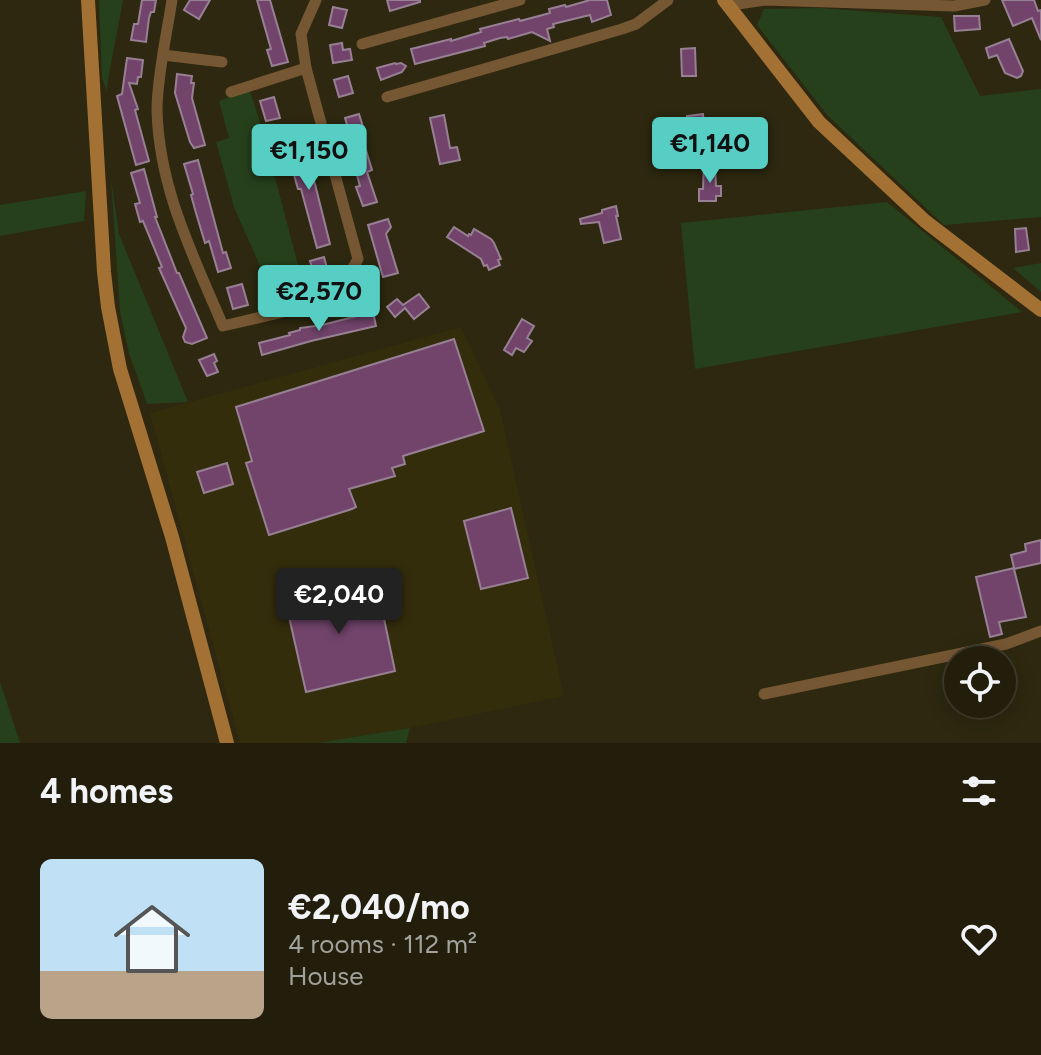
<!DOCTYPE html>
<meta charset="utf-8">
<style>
body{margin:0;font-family:Figtree,sans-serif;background:#2e2b19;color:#f1f3f6;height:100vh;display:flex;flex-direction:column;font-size:30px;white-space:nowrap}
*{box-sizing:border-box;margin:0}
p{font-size:26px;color:#a2a29d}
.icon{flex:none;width:44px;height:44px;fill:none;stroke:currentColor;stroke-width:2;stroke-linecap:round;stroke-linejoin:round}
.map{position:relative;height:743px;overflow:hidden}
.panel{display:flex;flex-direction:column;background:#221e0b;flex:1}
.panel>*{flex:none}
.controls{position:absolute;left:944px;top:646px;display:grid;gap:16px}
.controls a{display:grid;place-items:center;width:72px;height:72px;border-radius:50%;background:#221e0b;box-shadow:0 4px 20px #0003,0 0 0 2px #3f3c2c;font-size:40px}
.price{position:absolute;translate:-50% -68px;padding:0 18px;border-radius:8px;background:#56cec3;color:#111;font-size:26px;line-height:52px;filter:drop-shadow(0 2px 4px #0008)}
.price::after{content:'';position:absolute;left:50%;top:48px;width:24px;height:18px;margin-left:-12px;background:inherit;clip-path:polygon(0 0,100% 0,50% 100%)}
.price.on{background:#222;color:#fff}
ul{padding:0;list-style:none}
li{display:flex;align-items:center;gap:24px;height:200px;padding:0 40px}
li+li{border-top:2px solid #3f3c2c}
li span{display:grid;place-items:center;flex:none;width:224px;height:160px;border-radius:12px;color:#555}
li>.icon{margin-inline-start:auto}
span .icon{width:96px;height:96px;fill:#fffc;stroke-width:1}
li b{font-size:34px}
h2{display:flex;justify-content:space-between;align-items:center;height:96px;padding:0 40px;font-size:34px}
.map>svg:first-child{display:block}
.built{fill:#342d0c}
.green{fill:#26401c}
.building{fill:#72446c;stroke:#988094;stroke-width:2}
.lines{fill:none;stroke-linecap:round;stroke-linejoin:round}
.street{stroke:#765733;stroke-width:11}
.secondary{stroke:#a37134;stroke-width:14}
</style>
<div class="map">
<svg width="1041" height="743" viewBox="0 0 1041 743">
<rect width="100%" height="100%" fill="#2d280f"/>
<polygon class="built" points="461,327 500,410 564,696 410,728 317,743 240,743 150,413"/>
<g class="green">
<polygon points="99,0 123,0 108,80 107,91 102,78"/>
<polygon points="820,8 941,17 980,96 1041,89 1041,217 944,225 828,116 757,25 764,9"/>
<polygon points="250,91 262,128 302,280 270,289 234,207 216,142 229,138 219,101"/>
<polygon points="111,179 119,234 188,402 147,404 129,353 120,312"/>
<polygon points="86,191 84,221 0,236 0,205"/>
<polygon points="887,202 1022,312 695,369 681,223"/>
<polygon points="1041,263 1041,292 1013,268"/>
<polygon points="0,682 20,743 0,743"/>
<polygon points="410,728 406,743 317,743"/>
</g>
<g class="building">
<polygon points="142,0 156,0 154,12 151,12 149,18 146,42 131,40 134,24 138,24"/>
<polygon points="190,0 210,0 199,19 184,10"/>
<polygon points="257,0 270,0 288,62 272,66 267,50 271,49"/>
<polygon points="387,0 420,0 420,2 390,11"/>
<polygon points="590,0 607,0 611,15 592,22 590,15 553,24 554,27 547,29 550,41 532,32 508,39 507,37 500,38 484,43 485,46 415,64 411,49 451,39 451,41 481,32 480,29 519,19 520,21 550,13 549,9 565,5 566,7"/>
<polygon points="1002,0 1034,0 1038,11 1041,10 1041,40 1032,18 1013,26"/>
<polygon points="333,7 347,10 342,28 329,25"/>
<polygon points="954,16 979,16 980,29 955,31"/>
<polygon points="1009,39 1023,71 1021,76 1017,78 1005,73 997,55 989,58 986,48"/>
<polygon points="342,43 343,50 350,49 352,60 333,63 330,45"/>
<polygon points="695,48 696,76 682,76 681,49"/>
<polygon points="127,58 143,60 141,77 138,77 137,84 129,83 138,109 135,110 149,161 136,165 117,96 122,94"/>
<polygon points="395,63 396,64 401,63 406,66 402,72 381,80 377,68"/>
<polygon points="177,74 192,76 191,83 194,83 192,98 205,145 194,148 190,142 175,93"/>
<polygon points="348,76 353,93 339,97 334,80"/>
<polygon points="274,97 280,118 266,121 260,101"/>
<polygon points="359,114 365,133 361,134 372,170 367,172 377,202 363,206 356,187 360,186 350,150 354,149 345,118"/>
<polygon points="703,114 705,137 689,139 687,116"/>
<polygon points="444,115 450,148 457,147 460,160 440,164 430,118"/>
<polygon points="304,134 309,152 304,153 315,184 330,244 317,248 301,189 298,189 292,168 298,166 291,138"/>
<polygon points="198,160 223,253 226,252 231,268 218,272 209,241 205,243 196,213 191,195 193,194 184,164"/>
<polygon points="704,164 715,164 716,186 721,186 721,196 716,196 716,201 699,201 699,189 703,189"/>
<polygon points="144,169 157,217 155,217 177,273 179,273 207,338 192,344 185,342 183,337 186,328 159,268 162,267 143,221 140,222 135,204 140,203 131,173"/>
<polygon points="616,206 618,216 616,216 621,239 604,243 599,222 581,224 580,219 602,213 602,210"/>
<polygon points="388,219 391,227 386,234 398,273 383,277 368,225"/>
<polygon points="454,227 468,236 469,234 471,235 474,229 491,239 494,243 501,259 498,260 500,265 489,270 487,265 484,266 481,259 447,237"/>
<polygon points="1026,228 1029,250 1016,252 1015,229"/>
<polygon points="324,257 330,279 316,282 310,261"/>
<polygon points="242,284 248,305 233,309 227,288"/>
<polygon points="419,294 429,307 414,319 405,308 395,317 387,307 397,299 403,305"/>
<polygon points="373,312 376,326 311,341 262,355 259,343 290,335 289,333 300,330 300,328 322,325"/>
<polygon points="522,319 534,326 527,338 532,341 524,352 516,348 512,355 504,350"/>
<polygon points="454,339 484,431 403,456 405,464 392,468 395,476 349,489 356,507 352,509 269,535 246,463 252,461 236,407"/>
<polygon points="214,354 217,361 214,363 218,372 207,376 199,360"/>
<polygon points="227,463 233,484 204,493 197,472"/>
<polygon points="511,508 528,578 481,589 464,521"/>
<polygon points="1041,540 1041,563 1014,569 1026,617 999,622 1002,634 990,637 976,577 1014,568 1011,555 1026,551 1025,544"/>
<polygon points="365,580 372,611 382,609 395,671 306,692 285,599"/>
</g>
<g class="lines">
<g class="street">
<path d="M172,0C167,33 157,77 157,110C159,189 193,255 223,326L334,300L358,259L306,68L301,34L316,0"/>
<polyline points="731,8 738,4 765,0 954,6 985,0"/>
<polyline points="362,44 520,0"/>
<polyline points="163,55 222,62"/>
<polyline points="231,92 306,68"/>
<polyline points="387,97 622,29 636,24 668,0"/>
<polyline points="764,694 1006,644 1041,631"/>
</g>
<g class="secondary">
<polyline points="88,0 104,272 108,307 120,369 172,537 227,743"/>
<polyline points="724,0 819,122 925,221 1041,310"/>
</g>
</g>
</svg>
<div class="controls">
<a><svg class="icon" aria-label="locate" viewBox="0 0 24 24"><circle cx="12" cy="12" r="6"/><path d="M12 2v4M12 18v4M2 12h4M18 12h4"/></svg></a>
</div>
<b class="price" style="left:710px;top:185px">€1,140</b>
<b class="price" style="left:309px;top:192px">€1,150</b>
<b class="price" style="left:319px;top:333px">€2,570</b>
<b class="price on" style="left:339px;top:636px">€2,040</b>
</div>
<section class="panel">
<h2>4 homes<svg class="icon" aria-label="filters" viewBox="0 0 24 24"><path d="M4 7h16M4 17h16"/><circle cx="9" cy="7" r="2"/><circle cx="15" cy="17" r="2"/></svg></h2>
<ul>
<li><span style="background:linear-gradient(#bfe0f5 70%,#b9a48a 0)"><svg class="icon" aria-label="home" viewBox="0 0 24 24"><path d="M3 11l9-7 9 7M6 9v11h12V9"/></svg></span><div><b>€2,040/mo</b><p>4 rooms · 112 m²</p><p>House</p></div><svg class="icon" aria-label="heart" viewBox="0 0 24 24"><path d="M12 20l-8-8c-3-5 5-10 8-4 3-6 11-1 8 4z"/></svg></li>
</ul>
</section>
